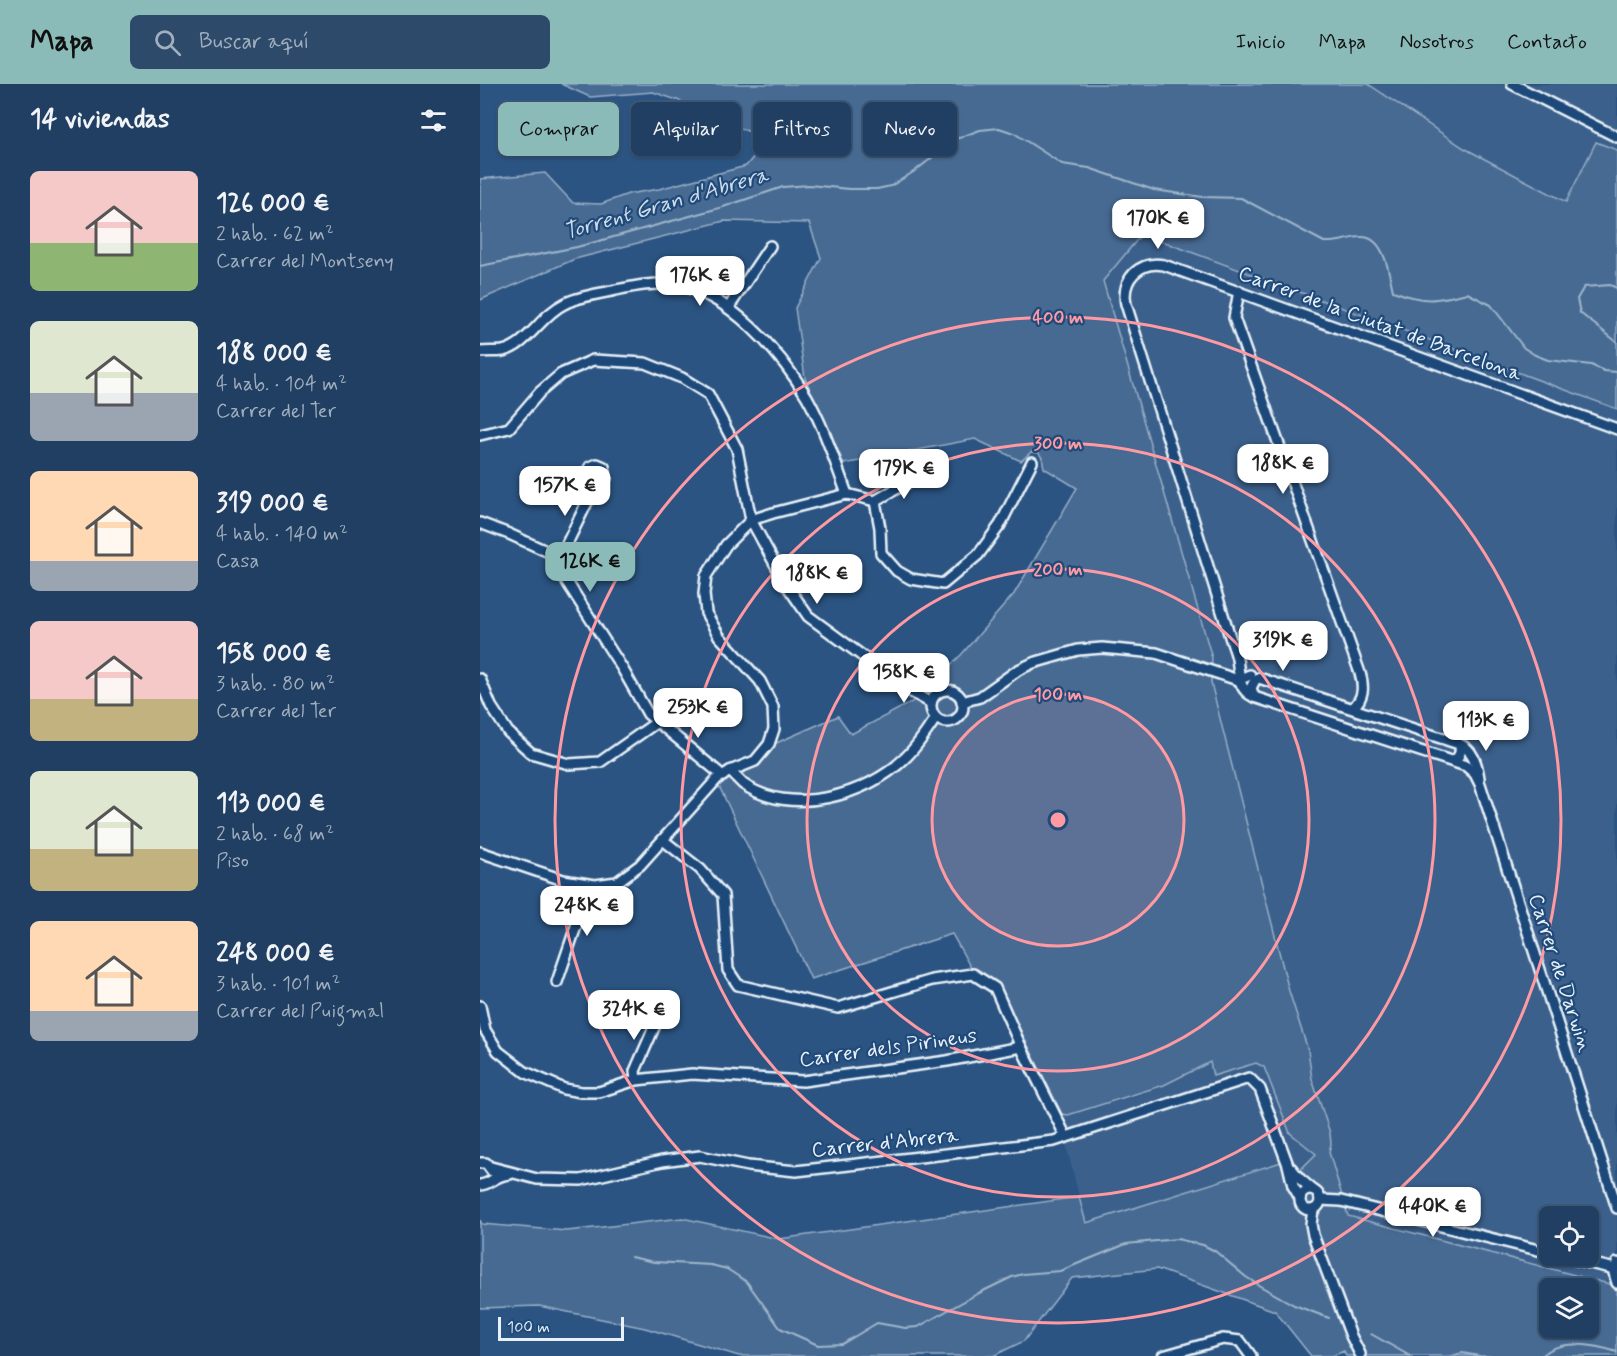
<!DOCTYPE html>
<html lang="es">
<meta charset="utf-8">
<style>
body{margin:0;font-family:Mynerve,sans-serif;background:#2d4a6b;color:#f1f3f6;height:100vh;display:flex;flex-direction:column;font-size:22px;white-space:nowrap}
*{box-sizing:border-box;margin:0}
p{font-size:20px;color:#a2afbe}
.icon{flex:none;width:33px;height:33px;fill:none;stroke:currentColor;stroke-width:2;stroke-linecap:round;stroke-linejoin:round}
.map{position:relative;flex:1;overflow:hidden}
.panel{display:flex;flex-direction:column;background:#203f62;width:480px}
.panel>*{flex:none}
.guide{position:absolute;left:18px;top:18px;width:570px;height:54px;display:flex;gap:12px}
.buttons{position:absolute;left:1059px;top:1122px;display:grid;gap:12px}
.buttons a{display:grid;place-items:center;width:60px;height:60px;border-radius:9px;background:#203f62;box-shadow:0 2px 4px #0004,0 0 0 2px #3d5877;font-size:30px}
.scale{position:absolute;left:18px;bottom:15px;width:126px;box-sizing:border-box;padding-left:6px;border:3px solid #e8f1f8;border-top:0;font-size:16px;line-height:21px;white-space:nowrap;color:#e8f1f8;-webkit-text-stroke:4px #1f4a7a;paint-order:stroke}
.price{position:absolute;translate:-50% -51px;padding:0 14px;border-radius:12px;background:#fff;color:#222;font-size:20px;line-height:39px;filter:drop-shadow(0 2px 3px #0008)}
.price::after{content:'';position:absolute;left:50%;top:36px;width:18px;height:14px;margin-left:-9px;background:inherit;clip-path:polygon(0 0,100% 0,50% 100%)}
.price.selected{background:#8bbbb9;color:#111}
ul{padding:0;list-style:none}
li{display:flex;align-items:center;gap:18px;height:150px;padding:0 30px}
li span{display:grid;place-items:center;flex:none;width:168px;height:120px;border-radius:9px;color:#555}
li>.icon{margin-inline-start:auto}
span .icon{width:72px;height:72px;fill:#fffc;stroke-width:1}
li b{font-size:26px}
h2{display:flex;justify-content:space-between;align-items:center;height:72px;padding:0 30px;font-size:26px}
.pill{padding:0 21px;border-radius:9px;background:#203f62;box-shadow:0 2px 4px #0004,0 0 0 2px #3d5877;font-size:21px;line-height:54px}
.pill.selected{background:#8bbbb9;color:#111}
header{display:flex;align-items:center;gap:36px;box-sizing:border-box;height:84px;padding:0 30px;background:#8bbbb9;color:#111}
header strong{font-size:28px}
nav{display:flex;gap:33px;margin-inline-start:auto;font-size:21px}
.search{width:420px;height:54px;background:#2d4a6b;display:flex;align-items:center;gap:15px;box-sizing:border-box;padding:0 21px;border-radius:9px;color:#a2afbe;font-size:22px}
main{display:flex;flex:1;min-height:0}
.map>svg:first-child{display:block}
.built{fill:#3a608b;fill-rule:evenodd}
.green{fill:#476b93;stroke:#98aec6;stroke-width:1.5;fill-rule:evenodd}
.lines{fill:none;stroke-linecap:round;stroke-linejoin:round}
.stream{stroke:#a0b6cb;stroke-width:2}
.minor-casing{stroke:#e8f1f8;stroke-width:14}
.minor{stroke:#1f4a7a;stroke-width:9}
.ring{fill:none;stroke:#ff9aa2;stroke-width:3}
.labels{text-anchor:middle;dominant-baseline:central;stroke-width:4.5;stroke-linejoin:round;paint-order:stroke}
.street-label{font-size:21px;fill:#e8f1f8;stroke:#1f4a7a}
.water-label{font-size:22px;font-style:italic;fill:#d0dde9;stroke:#1f4a7a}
.centre{fill:#ff9aa2;stroke:#1f4a7a;stroke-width:3}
.ring-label{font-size:18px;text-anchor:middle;font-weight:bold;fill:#ff9aa2;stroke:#1f4a7a;stroke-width:4.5;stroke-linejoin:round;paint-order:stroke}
</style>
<header>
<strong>Mapa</strong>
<div class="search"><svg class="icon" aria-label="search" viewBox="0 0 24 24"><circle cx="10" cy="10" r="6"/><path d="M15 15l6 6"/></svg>Buscar aquí</div>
<nav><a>Inicio</a><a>Mapa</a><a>Nosotros</a><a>Contacto</a></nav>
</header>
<main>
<section class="panel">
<h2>14 viviendas<svg class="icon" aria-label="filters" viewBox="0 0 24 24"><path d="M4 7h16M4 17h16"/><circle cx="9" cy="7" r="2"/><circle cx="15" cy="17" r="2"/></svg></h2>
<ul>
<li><span style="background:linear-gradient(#f6c9c9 60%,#8fb573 0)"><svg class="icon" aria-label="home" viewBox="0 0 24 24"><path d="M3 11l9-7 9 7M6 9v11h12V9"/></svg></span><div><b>126 000 €</b><p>2 hab. · 62 m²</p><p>Carrer del Montseny</p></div></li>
<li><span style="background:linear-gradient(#dfe7d0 60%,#9aa5b1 0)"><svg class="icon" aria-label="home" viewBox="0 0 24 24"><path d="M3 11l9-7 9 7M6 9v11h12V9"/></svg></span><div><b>188 000 €</b><p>4 hab. · 104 m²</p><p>Carrer del Ter</p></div></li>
<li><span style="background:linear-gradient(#ffd9b3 75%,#9aa5b1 0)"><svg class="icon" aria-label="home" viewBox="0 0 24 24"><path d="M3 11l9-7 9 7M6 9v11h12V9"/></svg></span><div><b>319 000 €</b><p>4 hab. · 140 m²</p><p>Casa</p></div></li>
<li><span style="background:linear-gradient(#f6c9c9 65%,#c2b280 0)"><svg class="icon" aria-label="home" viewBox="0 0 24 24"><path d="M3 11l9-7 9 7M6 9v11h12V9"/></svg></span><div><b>158 000 €</b><p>3 hab. · 80 m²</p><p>Carrer del Ter</p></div></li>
<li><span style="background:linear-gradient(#dfe7d0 65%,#c2b280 0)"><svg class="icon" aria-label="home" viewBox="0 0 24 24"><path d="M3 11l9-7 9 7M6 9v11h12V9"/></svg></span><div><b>113 000 €</b><p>2 hab. · 68 m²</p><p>Piso</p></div></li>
<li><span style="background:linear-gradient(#ffd9b3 75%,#9aa5b1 0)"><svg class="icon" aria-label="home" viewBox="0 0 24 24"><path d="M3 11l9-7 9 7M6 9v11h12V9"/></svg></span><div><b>248 000 €</b><p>3 hab. · 101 m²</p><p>Carrer del Puigmal</p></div></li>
</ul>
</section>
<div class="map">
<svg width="1137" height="1272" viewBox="0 0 1137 1272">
<rect width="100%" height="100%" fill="#2b5482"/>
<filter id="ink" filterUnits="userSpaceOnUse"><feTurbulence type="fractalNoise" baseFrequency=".0167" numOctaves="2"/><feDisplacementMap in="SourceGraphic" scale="12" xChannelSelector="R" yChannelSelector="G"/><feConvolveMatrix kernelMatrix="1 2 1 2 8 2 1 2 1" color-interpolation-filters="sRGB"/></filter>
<g filter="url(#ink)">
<g class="built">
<polygon points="888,0 1137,0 1137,66 1115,58 1086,119 984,64"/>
<path d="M661,150L1137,325V1202L868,1133L849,1068L851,1060L850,1049L832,995L828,966L809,907L731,599L732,574L623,197ZM1070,1132H1108V1172H1070Z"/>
<polygon points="731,978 733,991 769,980 776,979 784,983 810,1049 836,1070 818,1088 811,1075 606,1139 587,1065 584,1035 582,1030 588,1031 662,1010 684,1001"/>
</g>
<path class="green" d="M81,0H888L984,64L1086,118L1116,58L1137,66V325L662,150L623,197L732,574L731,599L809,907L828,966L832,995L850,1049L851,1060L849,1068L868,1132L1137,1202V1272H866L864,1267L852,1272H831L795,1227L677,1185L592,1194L544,1257L513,1272H259L165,1244L59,1222L0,1224V1136L2,1140L87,1147L202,1134L299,1155L599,1113L606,1139L811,1075L818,1088L836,1070L810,1049L784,983L776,979L733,992L730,978L684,1001L588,1031L582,1030L519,903L510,893L492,886L472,850L331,895L238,700L294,660L358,632L371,650L432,618L481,571L534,510L597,404L564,384L562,374L559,369L551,368L541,377L495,355L364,380L325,294L315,224L341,174L329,139L244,137L95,175L0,216V95L65,89L93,119L121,120L148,110L179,105L266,82L288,55L252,41L200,17L173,8L110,13ZM1070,1204H1108V1244H1070Z"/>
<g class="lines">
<g class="stream">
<path d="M0,182L97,163L243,123L303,103L329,101L369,105H397L411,102L435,87L476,55L500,46L519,44L534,49L582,80L609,84L674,106L723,113L761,114L844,158C860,159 869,153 882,153C905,153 909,190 913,207C945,219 955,217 987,209L1011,221L1044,264L1055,271L1068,276L1111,281L1124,287L1137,288"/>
<polyline points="1137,204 1130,201 1104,203 1097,215 1100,229 1137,258"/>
<polyline points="151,1173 174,1178 231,1181 247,1185 267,1198 300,1244 338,1261 362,1260 397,1239 425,1244 438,1243 497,1210 532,1193 543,1190 580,1187 646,1160 697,1155 723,1161 735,1167 766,1193 780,1202 814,1221 849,1234"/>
<polyline points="891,1250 930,1272"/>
<polyline points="972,1272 982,1269 999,1272"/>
<path d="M1062,1272C1080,1254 1114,1261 1137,1268"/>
</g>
<defs>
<g id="minor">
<polyline points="1032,0 1137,53"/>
<path d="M759,207L754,234L880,589C884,603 884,613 873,624"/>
<polyline points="249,223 290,162"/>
<path d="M0,268C7,267 16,268 23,267C48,261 61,231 84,220C99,212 120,210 136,206C155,202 176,198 195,201C248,208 301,269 327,313C344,343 355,378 367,410"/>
<path d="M1137,345L684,181C659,176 641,196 646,220L751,556C753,562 756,569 757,575C760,591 757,605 774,613L986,682L995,690L1000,700L1137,1124"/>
<polyline points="0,351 29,344 60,308 81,290 113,276 165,279 202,294 228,310 257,365 271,436 306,500 328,532 430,607 451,619"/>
<polyline points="395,417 400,444 401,469 417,487 431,495 463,500 498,471 520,441 552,378"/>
<polyline points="395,417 439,392"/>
<polyline points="0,439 29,450 75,471 87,498 142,584 168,630 243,692"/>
<polyline points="78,478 116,400 123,398 126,394 124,383 117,380 110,383 106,391 109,398 116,400"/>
<polyline points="0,595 11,622 28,648 51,669 89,680 120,678 177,638"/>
<circle cx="467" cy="622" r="16"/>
<path d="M774,613L771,604L775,596L779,594L979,660C982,667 980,673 973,677"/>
<polyline points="482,618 500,613 538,586 553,579 598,566 622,564 676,569 758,596 770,591"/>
<path d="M979,660C993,665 997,680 999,694"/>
<path d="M250,687C254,691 259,696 263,700C310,733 387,712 425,674C437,663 446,648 456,634"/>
<polyline points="183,756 220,785 243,811 248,886 258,901 358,924 452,896 493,890 515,904 541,963 586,1053"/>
<polyline points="0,768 83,796 115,801 137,798 160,781 237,695 250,687 275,677 289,660 294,645 293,623 280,597 239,552 226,529 224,510 226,492 246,461 271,436 293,429 367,410 395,417"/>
<polyline points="77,898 103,822 107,800"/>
<polyline points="0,922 5,946 18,967 45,988 84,1005 101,1008 119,1008 156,996 212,990 323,997 467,977 541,963"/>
<polyline points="156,996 155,987 183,923"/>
<polyline points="0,1079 6,1079 12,1087"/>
<polyline points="11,1083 57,1095 101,1096 182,1077 220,1072 268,1082 316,1087 466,1070 574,1057 769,994 780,1005 808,1081 813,1102 820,1114"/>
<polyline points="811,1084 820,1095 834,1107"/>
<path d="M0,1101C12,1100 14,1091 30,1090"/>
<circle cx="830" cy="1116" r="10"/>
<polyline points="840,1116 861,1117 1070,1169"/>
<polyline points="833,1126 831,1140 833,1151 871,1252 880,1270"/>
<polyline points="1079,1172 1135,1185"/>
<polyline points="1137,1179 1134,1189 1137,1199"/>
<polyline points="683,1272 743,1255 760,1257 771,1272"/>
</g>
</defs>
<use href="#minor" class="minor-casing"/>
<use href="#minor" class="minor"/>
</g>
</g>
<circle cx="578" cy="736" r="126" fill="#ff9aa2" fill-opacity=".12"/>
<g class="ring">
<circle cx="578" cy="736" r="126"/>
<circle cx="578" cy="736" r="251"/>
<circle cx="578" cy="736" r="377"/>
<circle cx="578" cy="736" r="503"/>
</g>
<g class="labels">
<g class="street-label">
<text transform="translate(900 240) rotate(20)">Carrer de la Ciutat de Barcelona</text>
<text transform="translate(1080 889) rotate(72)">Carrer de Darwin</text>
<text transform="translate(408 964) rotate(-8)">Carrer dels Pirineus</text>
<text transform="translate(405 1059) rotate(-6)">Carrer d'Abrera</text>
</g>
<g class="water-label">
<text transform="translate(186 120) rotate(-16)">Torrent Gran d'Abrera</text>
</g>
</g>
<circle cx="578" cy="736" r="9" class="centre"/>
<g class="ring-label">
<text x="578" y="239">400 m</text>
<text x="578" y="365">300 m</text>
<text x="578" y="491">200 m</text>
<text x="578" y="616">100 m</text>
</g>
</svg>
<div class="buttons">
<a><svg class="icon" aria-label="locate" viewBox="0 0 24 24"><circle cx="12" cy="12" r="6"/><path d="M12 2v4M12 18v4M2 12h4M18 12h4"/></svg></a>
<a><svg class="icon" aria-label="layers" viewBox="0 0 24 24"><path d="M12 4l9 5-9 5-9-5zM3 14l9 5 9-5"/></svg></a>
</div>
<div class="scale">100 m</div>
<b class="price" style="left:678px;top:166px">170K €</b>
<b class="price" style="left:220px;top:223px">176K €</b>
<b class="price" style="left:803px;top:411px">188K €</b>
<b class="price" style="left:424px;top:416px">179K €</b>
<b class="price" style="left:85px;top:433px">157K €</b>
<b class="price selected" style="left:110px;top:509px">126K €</b>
<b class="price" style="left:337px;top:521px">188K €</b>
<b class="price" style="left:803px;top:588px">319K €</b>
<b class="price" style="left:424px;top:620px">158K €</b>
<b class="price" style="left:218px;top:655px">253K €</b>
<b class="price" style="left:1006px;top:668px">113K €</b>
<b class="price" style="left:107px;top:853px">248K €</b>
<b class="price" style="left:154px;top:957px">324K €</b>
<b class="price" style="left:953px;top:1154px">440K €</b>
<div class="guide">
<a class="pill selected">Comprar</a>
<a class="pill">Alquilar</a>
<a class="pill">Filtros</a>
<a class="pill">Nuevo</a>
</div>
</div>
</main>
